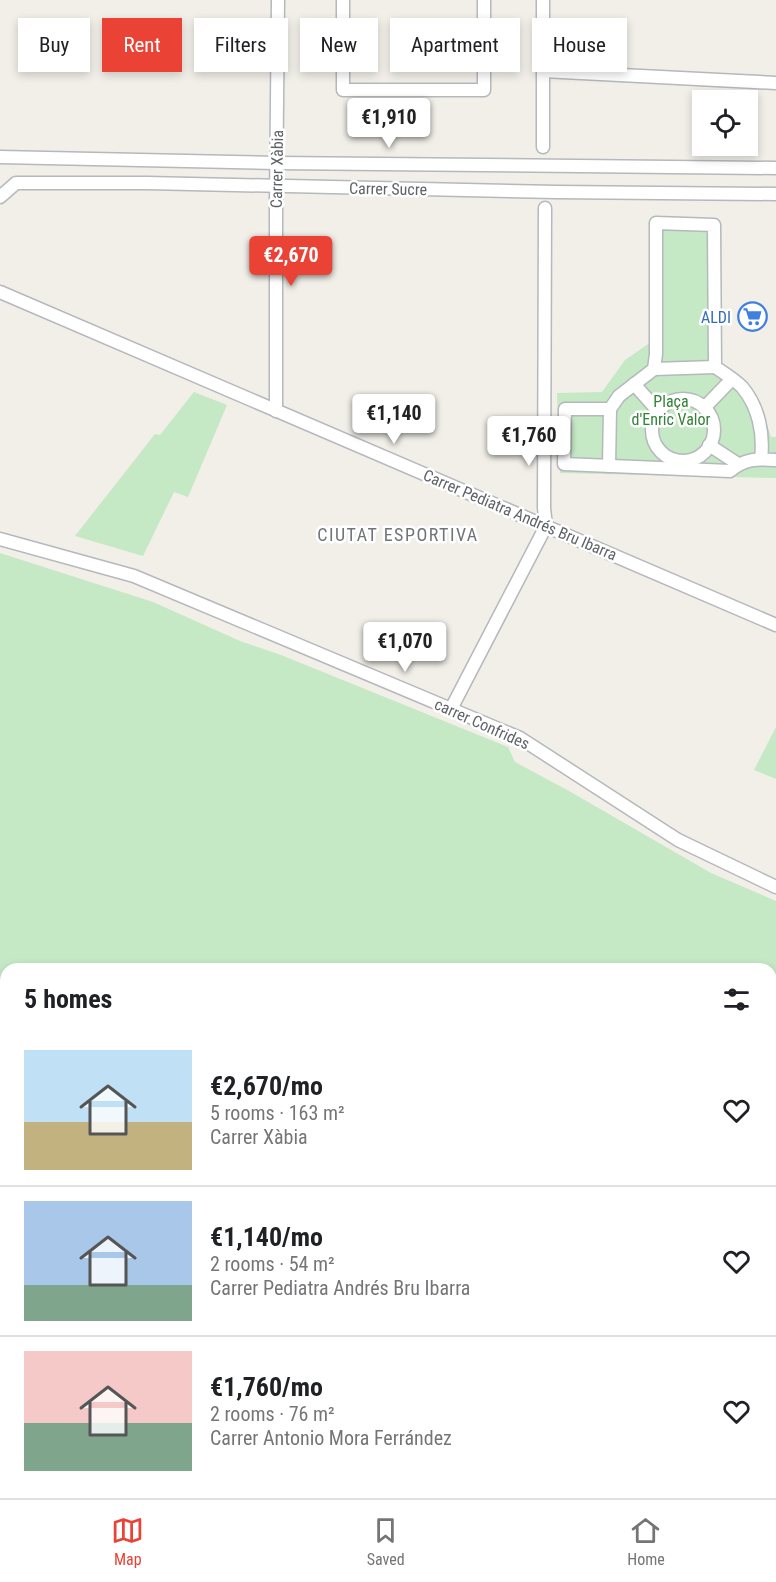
<!DOCTYPE html>
<meta charset="utf-8">
<style>
body{margin:0;font-family:"Roboto Condensed",sans-serif;background:#f6f6f6;color:#202124;height:100vh;display:flex;flex-direction:column;font-size:22px;white-space:nowrap}
*{box-sizing:border-box;margin:0}
p{font-size:20px;color:#757577}
.icon{flex:none;width:33px;height:33px;fill:none;stroke:currentColor;stroke-width:2;stroke-linecap:round;stroke-linejoin:round}
.map{position:relative;flex:1;overflow:hidden}
.panel{position:absolute;left:0px;top:963px;width:777px;height:536px;display:flex;flex-direction:column;background:#fff;border-radius:18px 18px 0 0;box-shadow:0 3px 9px #0003}
.panel>*{flex:none}
.hud{position:absolute;left:18px;top:18px;width:741px;height:54px;display:flex;gap:12px}
.fabs{position:absolute;left:692px;top:90px;display:grid;gap:12px}
.fabs a{display:grid;place-items:center;width:66px;height:66px;border-radius:0px;background:#fff;box-shadow:0 3px 9px #0003;font-size:30px}
.price{position:absolute;translate:-50% -51px;padding:0 14px;border-radius:6px;background:#fff;color:#222;font-size:20px;line-height:39px;filter:drop-shadow(0 2px 3px #0008)}
.price::after{content:'';position:absolute;left:50%;top:36px;width:18px;height:14px;margin-left:-9px;background:inherit;clip-path:polygon(0 0,100% 0,50% 100%)}
.price.selected{background:#ea4335;color:#fff}
ul{padding:0;list-style:none}
li{display:flex;align-items:center;gap:18px;height:150px;padding:0 24px}
li+li{border-top:2px solid #e0e0e0}
li span{display:grid;place-items:center;flex:none;width:168px;height:120px;border-radius:0px;color:#555}
li>.icon{margin-inline-start:auto}
span .icon{width:72px;height:72px;fill:#fffc;stroke-width:1}
li b{font-size:26px}
h2{display:flex;justify-content:space-between;align-items:center;height:72px;padding:0 24px;font-size:26px}
.chip{padding:0 21px;border-radius:0px;background:#fff;box-shadow:0 3px 9px #0003;font-size:21px;line-height:54px}
.chip.selected{background:#ea4335;color:#fff}
.tabs{display:flex;justify-content:space-around;align-items:center;height:84px;border-top:2px solid #e0e0e0;background:#fff;font-size:16px;color:#757577}
.tabs a{display:grid;justify-items:center;gap:3px}
.tabs .selected{color:#ea4335}
.map>svg:first-child{display:block}
.green{fill:#c5e8c5}
.sand{fill:#fbf3d9}
.lines{fill:none;stroke-linecap:round;stroke-linejoin:round}
.stream{stroke:#aadaff;stroke-width:4.5}
.street-casing{stroke:#b5b8bc;stroke-width:15}
.highway-casing{stroke:#f9ab00;stroke-width:26}
.street{stroke:#fff;stroke-width:12}
.highway{stroke:#fde293;stroke-width:22}
.labels{text-anchor:middle;dominant-baseline:central;stroke-width:5;stroke-linejoin:round;paint-order:stroke}
.street-label{font-size:16px;fill:#5f6368;stroke:#fff}
.shop-label{font-size:16px;fill:#366cbe;stroke:#fff;text-anchor:end}
.park-label{font-size:16px;fill:#348238;stroke:#fff}
.neighbourhood-label{font-size:18px;letter-spacing:1.5px;fill:#70757a;stroke:#fff}
</style>
<div class="map">
<svg width="776" height="1498" viewBox="0 0 776 1498">
<rect width="100%" height="100%" fill="#f1efe8"/>
<g class="green">
<polygon points="717,219 720,364 743,381 761,405 771,437 776,437 776,478 560,473 557,393 602,392 625,360 651,342 653,220"/>
<polygon points="194,392 227,405 188,497 174,492 143,556 75,536 155,434 160,435"/>
<polygon points="0,553 153,602 240,641 281,655 508,747 515,762 569,791 711,873 776,901 776,985 771,993 771,969 6,969 6,1492 402,1493 399,1498 0,1498"/>
<polygon points="776,727 776,779 754,770"/>
<polygon points="776,1149 776,1498 639,1498 637,1493 771,1492 771,1157"/>
</g>
<polygon class="sand" points="771,1228 776,1229 776,1333 771,1385"/>
<g class="lines">
<g class="stream">
<polyline points="771,1449 776,1397"/>
<polyline points="766,1498 767,1492"/>
</g>
<defs>
<g id="street">
<polyline points="343,0 343,90 484,90 484,0"/>
<polyline points="543,0 543,147"/>
<polyline points="543,71 776,83"/>
<polyline points="0,157 276,163 776,168"/>
<polyline points="0,197 16,183 147,183 556,192 776,194"/>
<polyline points="0,292 776,625"/>
<polyline points="654,369 715,367"/>
<polyline points="634,384 658,411"/>
<circle cx="683" cy="430" r="31"/>
<polyline points="704,408 732,379"/>
<polyline points="276,411 276,204 278,0"/>
<polyline points="709,445 738,464"/>
<path d="M761,459C764,434 759,407 742,387C734,379 724,373 715,367L714,225L656,223V354L654,369L619,396L610,409H565L564,464L730,471C745,458 757,459 776,460"/>
<polyline points="609,466 610,409"/>
<polyline points="0,539 134,576 520,738 678,840 776,887"/>
<polyline points="451,709 546,526 544,508 545,208"/>
</g>
<g id="highway">
<polyline points="771,1050 776,1042"/>
<polyline points="771,1103 776,1096"/>
<polyline points="498,1492 503,1498"/>
<polyline points="417,1498 423,1492"/>
</g>
</defs>
<use href="#street" class="street-casing"/>
<use href="#highway" class="highway-casing"/>
<use href="#street" class="street"/>
<use href="#highway" class="highway"/>
</g>
<defs>
<symbol id="supermarket-ring" viewBox="-11 -11 22 22"><circle r="9.5" fill="#fff" stroke="#3f7fe0" stroke-width="1.5"/><path d="M-6-5.5h2.5l.6 2H6L4.5 2H-2.5L-4.4-4H-6ZM-1.5 3.2a1.3 1.3 0 1 0 .1 0ZM3 3.2a1.3 1.3 0 1 0 .1 0Z" fill="#3f7fe0"/></symbol>
</defs>
<g fill-rule="evenodd">
<use href="#supermarket-ring" x="736" y="300" width="33" height="33"/>
</g>
<g class="labels">
<g class="street-label">
<text transform="translate(277 169) rotate(-89)">Carrer Xàbia</text>
<text transform="translate(388 189) rotate(1)">Carrer Sucre</text>
<text transform="translate(520 515) rotate(23)">Carrer Pediatra Andrés Bru Ibarra</text>
<text transform="translate(482 724) rotate(24)">carrer Confrides</text>
</g>
<g class="shop-label">
<text x="731" y="317">ALDI</text>
</g>
<g class="park-label">
<text x="671" y="401">Plaça<tspan x="671" dy="18">d'Enric Valor</tspan></text>
</g>
<g class="neighbourhood-label">
<text x="398" y="534">CIUTAT ESPORTIVA</text>
</g>
</g>
</svg>
<div class="fabs">
<a><svg class="icon" aria-label="locate" viewBox="0 0 24 24"><circle cx="12" cy="12" r="6"/><path d="M12 2v4M12 18v4M2 12h4M18 12h4"/></svg></a>
</div>
<b class="price" style="left:389px;top:149px">€1,910</b>
<b class="price selected" style="left:291px;top:287px">€2,670</b>
<b class="price" style="left:394px;top:445px">€1,140</b>
<b class="price" style="left:529px;top:467px">€1,760</b>
<b class="price" style="left:405px;top:673px">€1,070</b>
<div class="hud">
<a class="chip">Buy</a>
<a class="chip selected">Rent</a>
<a class="chip">Filters</a>
<a class="chip">New</a>
<a class="chip">Apartment</a>
<a class="chip">House</a>
</div>
<section class="panel">
<h2>5 homes<svg class="icon" aria-label="filters" viewBox="0 0 24 24"><path d="M4 7h16M4 17h16"/><circle cx="9" cy="7" r="2"/><circle cx="15" cy="17" r="2"/></svg></h2>
<ul>
<li><span style="background:linear-gradient(#bfe0f5 60%,#c2b280 0)"><svg class="icon" aria-label="home" viewBox="0 0 24 24"><path d="M3 11l9-7 9 7M6 9v11h12V9"/></svg></span><div><b>€2,670/mo</b><p>5 rooms · 163 m²</p><p>Carrer Xàbia</p></div><svg class="icon" aria-label="heart" viewBox="0 0 24 24"><path d="M12 20l-8-8c-3-5 5-10 8-4 3-6 11-1 8 4z"/></svg></li>
<li><span style="background:linear-gradient(#a9c7e8 70%,#7fa58c 0)"><svg class="icon" aria-label="home" viewBox="0 0 24 24"><path d="M3 11l9-7 9 7M6 9v11h12V9"/></svg></span><div><b>€1,140/mo</b><p>2 rooms · 54 m²</p><p>Carrer Pediatra Andrés Bru Ibarra</p></div><svg class="icon" aria-label="heart" viewBox="0 0 24 24"><path d="M12 20l-8-8c-3-5 5-10 8-4 3-6 11-1 8 4z"/></svg></li>
<li><span style="background:linear-gradient(#f6c9c9 60%,#7fa58c 0)"><svg class="icon" aria-label="home" viewBox="0 0 24 24"><path d="M3 11l9-7 9 7M6 9v11h12V9"/></svg></span><div><b>€1,760/mo</b><p>2 rooms · 76 m²</p><p>Carrer Antonio Mora Ferrández</p></div><svg class="icon" aria-label="heart" viewBox="0 0 24 24"><path d="M12 20l-8-8c-3-5 5-10 8-4 3-6 11-1 8 4z"/></svg></li>
</ul>
</section>
</div>
<nav class="tabs">
<a class="selected"><svg class="icon" aria-label="map" viewBox="0 0 24 24"><path d="M3 6l6-2 6 2 6-2v14l-6 2-6-2-6 2zM9 4v14M15 6v14"/></svg>Map</a>
<a><svg class="icon" aria-label="saved" viewBox="0 0 24 24"><path d="M7 4h10v16l-5-4-5 4z"/></svg>Saved</a>
<a><svg class="icon" aria-label="home" viewBox="0 0 24 24"><path d="M3 11l9-7 9 7M6 9v11h12V9"/></svg>Home</a>
</nav>
